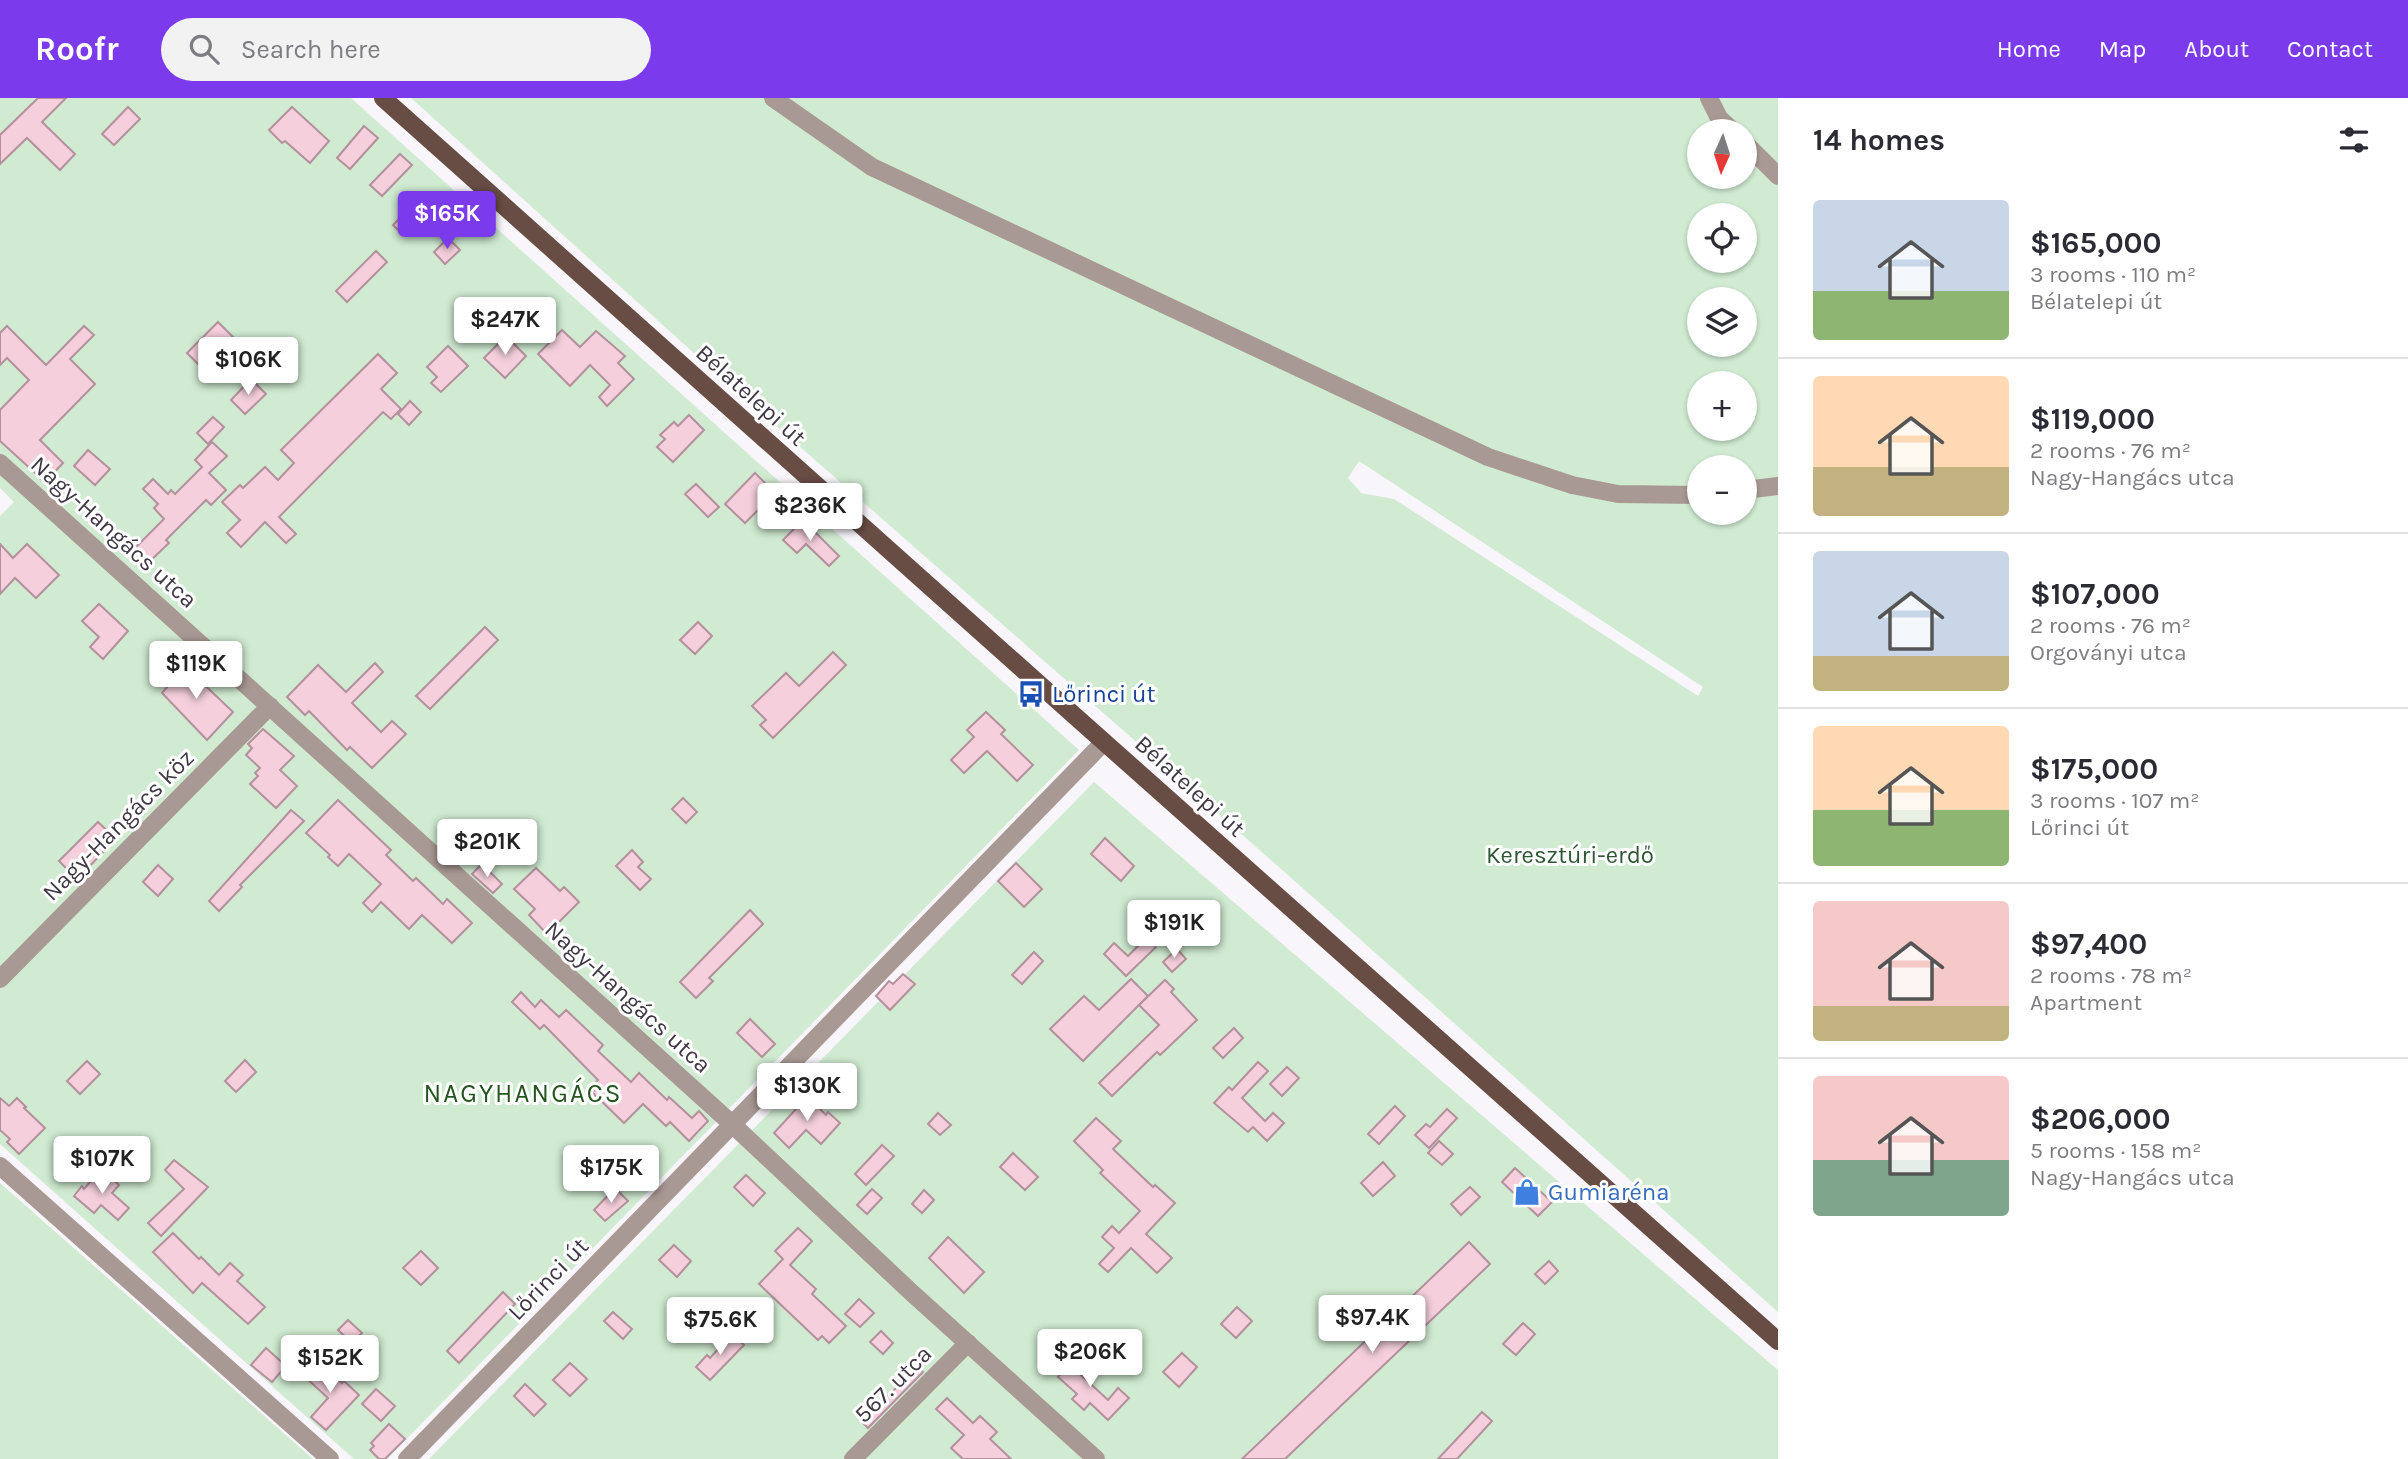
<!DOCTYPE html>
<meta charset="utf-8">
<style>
body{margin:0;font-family:Karla,sans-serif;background:#f2f2f3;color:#2b2b33;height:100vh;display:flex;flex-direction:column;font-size:26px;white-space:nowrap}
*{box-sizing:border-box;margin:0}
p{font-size:23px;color:#7c7c81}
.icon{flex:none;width:38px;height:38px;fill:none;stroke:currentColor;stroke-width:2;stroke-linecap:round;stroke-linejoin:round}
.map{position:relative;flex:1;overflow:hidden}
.drawer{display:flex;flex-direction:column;background:#fff;width:630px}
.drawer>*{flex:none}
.needle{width:46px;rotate:183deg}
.fabs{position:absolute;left:1687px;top:21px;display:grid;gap:14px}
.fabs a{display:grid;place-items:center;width:70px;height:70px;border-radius:50%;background:#fff;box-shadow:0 2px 5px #0004;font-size:35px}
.price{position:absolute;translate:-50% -60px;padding:0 16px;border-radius:7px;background:#fff;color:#222;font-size:23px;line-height:46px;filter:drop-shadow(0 2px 4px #0008)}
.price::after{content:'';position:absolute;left:50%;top:42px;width:21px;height:16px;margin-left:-10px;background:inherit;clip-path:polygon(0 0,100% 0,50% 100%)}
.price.selected{background:#7c3aed;color:#fff}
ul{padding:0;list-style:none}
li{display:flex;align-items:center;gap:21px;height:175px;padding:0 35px}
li+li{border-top:2px solid #e1e1e2}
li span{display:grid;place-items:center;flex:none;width:196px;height:140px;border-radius:7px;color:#555}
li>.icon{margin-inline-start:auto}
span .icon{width:84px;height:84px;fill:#fffc;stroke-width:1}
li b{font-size:30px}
h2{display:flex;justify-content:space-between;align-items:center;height:84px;padding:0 35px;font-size:30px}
header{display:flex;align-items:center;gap:42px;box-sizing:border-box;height:98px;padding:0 35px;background:#7c3aed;color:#fff}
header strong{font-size:33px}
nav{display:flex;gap:38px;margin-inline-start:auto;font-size:24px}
.search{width:490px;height:63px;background:#f2f2f3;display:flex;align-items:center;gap:18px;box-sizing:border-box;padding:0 24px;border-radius:38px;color:#7c7c81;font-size:26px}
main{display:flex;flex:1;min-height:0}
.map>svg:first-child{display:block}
.green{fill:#d0ebd2;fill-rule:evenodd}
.building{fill:#f5d0dc;stroke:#b3909c;stroke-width:2}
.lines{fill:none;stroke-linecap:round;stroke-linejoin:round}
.minor{stroke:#a99994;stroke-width:18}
.major{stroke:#684d45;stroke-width:18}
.labels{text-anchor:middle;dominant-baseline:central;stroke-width:6;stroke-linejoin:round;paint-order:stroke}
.street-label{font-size:24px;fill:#3f3844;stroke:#fff}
.transit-label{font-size:24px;fill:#164399;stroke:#fff;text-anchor:start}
.park-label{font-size:24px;fill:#2d5632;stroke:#fff}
.shop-label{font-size:24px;fill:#366cbe;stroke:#fff;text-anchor:start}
.neighbourhood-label{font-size:26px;letter-spacing:2px;fill:#26561f;stroke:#fff}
</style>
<header>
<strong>Roofr</strong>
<div class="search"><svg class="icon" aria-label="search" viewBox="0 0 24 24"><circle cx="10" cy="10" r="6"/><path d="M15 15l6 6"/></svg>Search here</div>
<nav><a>Home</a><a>Map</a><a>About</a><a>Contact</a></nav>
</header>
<main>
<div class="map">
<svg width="1778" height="1361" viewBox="0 0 1778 1361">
<rect width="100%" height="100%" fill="#f8f5fb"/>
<g class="green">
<polygon points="0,0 351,0 1079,652 387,1361 354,1361 0,1046 0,418 14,404 0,390"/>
<path d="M411,0H1778V1214L1297,785L716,275ZM1699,33H1745V79H1699ZM1699,117H1745V163H1699ZM1699,201H1745V247H1699ZM1699,285H1745V331H1699ZM1359,363L1703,589L1698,598L1394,401L1361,395L1348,380ZM1699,369H1745V415H1699Z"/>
<polygon points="1094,684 1778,1272 1778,1361 429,1361"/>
<polygon points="0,1085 313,1361 0,1361"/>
</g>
<g class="building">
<polygon points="38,0 66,0 42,24 75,56 60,72 27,40 0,66 0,37"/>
<polygon points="128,9 140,21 114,47 102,36"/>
<polygon points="292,9 329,43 310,65 285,43 282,45 269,32"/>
<polygon points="364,28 378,40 350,71 337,60"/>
<polygon points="400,56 412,67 382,98 370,87"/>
<polygon points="409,111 419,120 403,137 393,127"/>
<polygon points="448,140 460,152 445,166 434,154"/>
<polygon points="376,153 387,164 347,204 336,193"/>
<polygon points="218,224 233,239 218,255 213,250 198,266 187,255"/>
<polygon points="7,228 46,267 84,228 94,237 70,261 95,286 40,342 63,365 45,384 0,343 0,312 29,282 7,260 0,267 0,235"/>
<polygon points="562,232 580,249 596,233 625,258 618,265 634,281 607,308 599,299 610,287 590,267 570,288 538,256"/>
<polygon points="506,238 526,258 505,280 484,260"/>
<polygon points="448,248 468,268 441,294 431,285 437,279 427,269"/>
<polygon points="378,256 397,275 381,291 401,311 391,321 383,314 279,419 296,436 286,445 265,424 241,449 227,435 240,422 222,404 240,387 243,390 265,369 278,382 294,365 281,352"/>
<polygon points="251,281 266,296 245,316 231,302"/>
<polygon points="410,303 421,314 409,327 398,316"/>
<polygon points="689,317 704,332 673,364 657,349 665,341 660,337 674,324 678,328"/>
<polygon points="213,319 224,329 208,346 197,335"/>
<polygon points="212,344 227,358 209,375 226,392 211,407 206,402 166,442 169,445 149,464 135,450 164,421 154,410 158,406 143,391 153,381 168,396 171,392 175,396 202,369 195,362"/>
<polygon points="88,352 110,371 95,387 74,368"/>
<polygon points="755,375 775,395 745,425 725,406"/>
<polygon points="696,386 719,409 708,419 685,396"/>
<polygon points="803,422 839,458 829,468 806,446 797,455 783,442"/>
<polygon points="0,446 13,460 27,446 59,477 36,500 15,480 0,496"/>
<polygon points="99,506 128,533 103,561 90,549 99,539 82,523"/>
<polygon points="698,524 712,538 695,556 680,542"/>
<polygon points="485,529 498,542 430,611 416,598"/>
<polygon points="833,554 846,567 773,640 760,627 766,622 752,608 786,575 799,588"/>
<polygon points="184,562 196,574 193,576 233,614 207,642 162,595 168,588 163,583"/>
<polygon points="375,565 383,574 352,605 381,634 392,623 406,636 372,670 350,649 347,652 309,613 305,617 287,599 318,567 346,594"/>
<polygon points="986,614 1005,632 1001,636 1033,667 1017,683 987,653 964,675 951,662 974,639 967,632"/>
<polygon points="263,631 294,658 280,672 297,688 276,710 250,686 258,678 255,675 260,670 246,657 252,650 248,646"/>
<polygon points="683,700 697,714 686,725 672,711"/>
<polygon points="338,702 391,752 386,757 413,783 416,780 443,806 447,801 472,825 452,845 422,817 409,831 381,804 372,814 363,805 381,786 349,756 338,768 328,759 330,757 306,735"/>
<polygon points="291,712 304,723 240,787 242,789 219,813 209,803"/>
<polygon points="98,724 116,741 77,781 59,763"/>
<polygon points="1105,740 1134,768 1121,783 1091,756"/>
<polygon points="632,752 643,764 638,769 651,781 640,792 616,768"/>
<polygon points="1016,765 1042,791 1024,809 998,783"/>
<polygon points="482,766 502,786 493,795 472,776"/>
<polygon points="158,767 173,781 158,798 143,784"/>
<polygon points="536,770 560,793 564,789 579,804 547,836 529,817 535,811 514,791"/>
<polygon points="750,812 763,826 709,880 713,883 696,900 680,884"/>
<polygon points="1147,839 1156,849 1126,878 1104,856 1114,845 1128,858"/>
<polygon points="1177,851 1186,861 1172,874 1163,864"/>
<polygon points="1034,854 1043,863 1022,886 1012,877"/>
<polygon points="903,876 915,886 890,912 876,898 889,883 893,886"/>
<polygon points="1131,881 1148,898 1083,963 1050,931 1084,898 1099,912"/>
<polygon points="1165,882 1174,891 1171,894 1197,922 1160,957 1157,954 1112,998 1099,985 1159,927 1139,907"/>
<polygon points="521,894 535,909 541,902 559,919 566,912 603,947 598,953 631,984 639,975 667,1002 669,999 692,1020 699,1013 708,1023 689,1043 670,1024 666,1028 643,1006 624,1025 592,994 594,993 591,990 598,982 544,927 540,931 512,904"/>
<polygon points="750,921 775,946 762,959 737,935"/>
<polygon points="1234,930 1243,940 1223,960 1213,950"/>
<polygon points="245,962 256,974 236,994 225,983"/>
<polygon points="87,963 100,976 80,996 67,983"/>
<polygon points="1258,964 1268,973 1242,1000 1265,1023 1273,1015 1284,1025 1267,1043 1253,1029 1248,1034 1214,1005 1229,989 1232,992"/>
<polygon points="841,968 856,982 844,995 829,981"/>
<polygon points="1287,969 1299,980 1282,998 1270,986"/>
<polygon points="806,997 826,1017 828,1014 840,1025 821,1046 806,1032 789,1050 774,1035 797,1010 795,1008"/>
<polygon points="0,1000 9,1008 17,1000 26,1009 24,1010 45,1030 19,1056 7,1044 10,1041 0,1032"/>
<polygon points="1395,1008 1405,1018 1379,1046 1368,1036"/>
<polygon points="1447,1011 1457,1020 1429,1050 1415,1037 1426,1026 1430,1029"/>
<polygon points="938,1015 951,1027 940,1037 928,1026"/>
<polygon points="1096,1020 1121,1043 1113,1051 1153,1089 1155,1087 1175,1105 1146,1136 1172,1160 1157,1175 1131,1150 1108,1174 1099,1166 1114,1150 1102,1139 1112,1128 1119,1135 1140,1113 1100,1075 1103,1072 1074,1043"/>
<polygon points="1439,1043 1453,1056 1442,1067 1428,1055"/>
<polygon points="882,1047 894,1058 866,1087 855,1076"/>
<polygon points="1013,1055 1038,1079 1025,1092 1000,1069"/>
<polygon points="174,1062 208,1089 161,1138 148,1125 184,1091 165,1072"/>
<polygon points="1383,1064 1395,1078 1373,1098 1361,1085"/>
<polygon points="1515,1070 1552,1104 1538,1118 1502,1084"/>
<polygon points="101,1071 119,1087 112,1095 129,1110 118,1122 101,1107 94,1115 74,1098 82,1088 84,1091"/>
<polygon points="746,1077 765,1095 753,1108 734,1089"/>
<polygon points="1470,1089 1480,1099 1461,1117 1451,1106"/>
<polygon points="615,1090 628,1103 605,1123 594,1112"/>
<polygon points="872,1091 882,1100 867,1116 857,1107"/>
<polygon points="924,1092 934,1102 922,1115 912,1106"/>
<polygon points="798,1130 812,1143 790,1167 816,1191 812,1196 846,1228 829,1245 822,1238 818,1242 759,1186 783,1161 775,1153"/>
<polygon points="173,1135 199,1161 201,1159 219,1177 230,1165 243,1177 237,1183 265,1209 248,1226 202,1185 193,1195 153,1154"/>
<polygon points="948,1139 984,1174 964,1195 929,1160"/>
<polygon points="1469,1144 1490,1166 1285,1361 1242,1361"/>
<polygon points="674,1147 691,1163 677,1179 659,1162"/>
<polygon points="421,1153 438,1170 421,1187 403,1170"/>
<polygon points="1549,1163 1558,1173 1545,1186 1535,1176"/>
<polygon points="503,1194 515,1206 459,1265 447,1253"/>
<polygon points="859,1201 874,1215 860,1229 845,1216"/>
<polygon points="1237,1209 1252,1223 1236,1240 1221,1226"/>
<polygon points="613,1214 632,1231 623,1241 604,1223"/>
<polygon points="348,1222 362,1235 352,1245 338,1232"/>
<polygon points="1523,1225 1535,1236 1516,1257 1503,1246"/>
<polygon points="881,1233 893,1245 883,1256 870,1244"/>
<polygon points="732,1236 744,1247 710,1282 696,1269 707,1257 710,1260"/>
<polygon points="266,1250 286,1268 272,1284 251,1267"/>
<polygon points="1081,1254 1092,1264 1080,1276 1108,1302 1118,1290 1129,1300 1108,1322 1090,1305 1084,1312 1072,1301 1077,1296 1058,1279"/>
<polygon points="1182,1255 1197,1269 1179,1289 1163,1274"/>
<polygon points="317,1262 342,1285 344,1283 359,1297 326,1332 311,1319 328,1300 303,1277"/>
<polygon points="570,1265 587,1281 570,1298 553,1282"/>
<polygon points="917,1269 923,1274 868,1330 862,1324"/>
<polygon points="525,1286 546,1306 534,1318 514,1298"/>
<polygon points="376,1291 395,1308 381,1323 362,1306"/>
<polygon points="947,1300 973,1325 980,1318 997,1334 990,1341 1011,1361 963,1361 951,1350 964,1337 936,1311"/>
<polygon points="1482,1314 1492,1323 1457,1361 1438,1361"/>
<polygon points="389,1326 405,1341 385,1361 379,1361 370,1352 374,1348 371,1345"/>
</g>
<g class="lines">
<g class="minor">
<polyline points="773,0 872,69 1488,359 1572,387 1618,396 1699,397"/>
<polyline points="1709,0 1719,20 1733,33"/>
<polyline points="1745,45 1778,78"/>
<polyline points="0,365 732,1026 912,1195 1096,1361"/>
<polyline points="1745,392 1778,388"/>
<polyline points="0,881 270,608"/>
<polyline points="0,1068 330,1361"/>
<polyline points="407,1361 1104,644"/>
<polyline points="853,1361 968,1245"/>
</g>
<polyline class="major" points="383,0 1076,619 1778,1243"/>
</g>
<defs>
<symbol id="bus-bare" viewBox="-9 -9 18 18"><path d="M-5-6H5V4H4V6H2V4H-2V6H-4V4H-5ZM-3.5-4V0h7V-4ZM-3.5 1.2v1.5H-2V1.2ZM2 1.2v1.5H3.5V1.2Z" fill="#1a4fb4" stroke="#fff" stroke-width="2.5" paint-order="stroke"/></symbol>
<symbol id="shop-bare" viewBox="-9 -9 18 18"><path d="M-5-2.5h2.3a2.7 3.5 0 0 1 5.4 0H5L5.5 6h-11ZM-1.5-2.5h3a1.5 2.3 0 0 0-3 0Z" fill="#3f7fe0" stroke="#fff" stroke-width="2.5" paint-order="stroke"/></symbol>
</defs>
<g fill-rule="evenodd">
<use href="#bus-bare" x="1012" y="577" width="38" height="38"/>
<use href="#shop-bare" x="1508" y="1075" width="38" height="38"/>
</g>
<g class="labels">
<g class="street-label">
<text transform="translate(751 297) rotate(42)">Bélatelepi út</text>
<text transform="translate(114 434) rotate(42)">Nagy-Hangács utca</text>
<text transform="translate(1190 688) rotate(42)">Bélatelepi út</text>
<text transform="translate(118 727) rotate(-45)">Nagy-Hangács köz</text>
<text transform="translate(628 899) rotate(42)">Nagy-Hangács utca</text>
<text transform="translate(548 1181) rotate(-46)">Lőrinci út</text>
<text transform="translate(893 1286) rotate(-45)">567. utca</text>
</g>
<g class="transit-label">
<text x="1052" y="596">Lőrinci út</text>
</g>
<g class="park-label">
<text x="1570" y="757">Keresztúri-erdő</text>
</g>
<g class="shop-label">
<text x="1548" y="1094">Gumiaréna</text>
</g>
<g class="neighbourhood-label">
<text x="523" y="995">NAGYHANGÁCS</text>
</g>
</g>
</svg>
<div class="fabs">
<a><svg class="needle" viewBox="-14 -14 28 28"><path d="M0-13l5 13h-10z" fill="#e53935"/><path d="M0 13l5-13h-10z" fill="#7c7c81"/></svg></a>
<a><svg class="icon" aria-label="locate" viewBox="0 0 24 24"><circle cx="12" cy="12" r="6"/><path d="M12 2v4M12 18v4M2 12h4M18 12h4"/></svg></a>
<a><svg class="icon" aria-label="layers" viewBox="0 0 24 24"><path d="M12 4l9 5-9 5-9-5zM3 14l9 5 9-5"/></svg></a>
<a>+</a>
<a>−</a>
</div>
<b class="price selected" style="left:447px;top:153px">$165K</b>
<b class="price" style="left:505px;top:259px">$247K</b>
<b class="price" style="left:248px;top:299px">$106K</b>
<b class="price" style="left:810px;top:445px">$236K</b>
<b class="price" style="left:196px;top:603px">$119K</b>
<b class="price" style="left:487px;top:781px">$201K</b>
<b class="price" style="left:1174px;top:862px">$191K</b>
<b class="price" style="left:807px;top:1025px">$130K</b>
<b class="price" style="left:102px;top:1098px">$107K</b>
<b class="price" style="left:611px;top:1107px">$175K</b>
<b class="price" style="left:1372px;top:1257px">$97.4K</b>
<b class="price" style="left:720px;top:1259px">$75.6K</b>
<b class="price" style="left:1090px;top:1291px">$206K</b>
<b class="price" style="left:330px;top:1297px">$152K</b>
</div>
<section class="drawer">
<h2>14 homes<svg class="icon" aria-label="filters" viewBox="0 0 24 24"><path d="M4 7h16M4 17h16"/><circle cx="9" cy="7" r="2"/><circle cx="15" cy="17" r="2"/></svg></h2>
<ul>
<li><span style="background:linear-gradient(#c9d6e8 65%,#8fb573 0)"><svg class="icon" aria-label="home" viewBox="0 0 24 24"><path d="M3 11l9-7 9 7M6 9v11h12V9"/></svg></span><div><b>$165,000</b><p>3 rooms · 110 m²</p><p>Bélatelepi út</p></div></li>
<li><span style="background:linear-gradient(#ffd9b3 65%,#c2b280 0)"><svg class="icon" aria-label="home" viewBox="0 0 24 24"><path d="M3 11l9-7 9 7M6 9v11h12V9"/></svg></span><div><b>$119,000</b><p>2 rooms · 76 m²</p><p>Nagy-Hangács utca</p></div></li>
<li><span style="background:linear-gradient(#c9d6e8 75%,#c2b280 0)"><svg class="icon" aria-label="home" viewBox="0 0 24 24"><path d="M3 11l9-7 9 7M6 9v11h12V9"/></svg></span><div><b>$107,000</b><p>2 rooms · 76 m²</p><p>Orgoványi utca</p></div></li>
<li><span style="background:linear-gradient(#ffd9b3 60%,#8fb573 0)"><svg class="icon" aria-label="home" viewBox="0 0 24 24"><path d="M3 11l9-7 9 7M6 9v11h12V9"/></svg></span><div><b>$175,000</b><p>3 rooms · 107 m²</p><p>Lőrinci út</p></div></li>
<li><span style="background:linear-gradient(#f6c9c9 75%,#c2b280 0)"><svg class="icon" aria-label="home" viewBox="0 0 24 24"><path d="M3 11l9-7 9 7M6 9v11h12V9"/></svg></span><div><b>$97,400</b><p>2 rooms · 78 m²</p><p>Apartment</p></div></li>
<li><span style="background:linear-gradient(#f6c9c9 60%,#7fa58c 0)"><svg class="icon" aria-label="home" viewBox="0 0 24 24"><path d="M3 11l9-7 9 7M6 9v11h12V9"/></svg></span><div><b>$206,000</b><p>5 rooms · 158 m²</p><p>Nagy-Hangács utca</p></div></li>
</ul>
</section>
</main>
